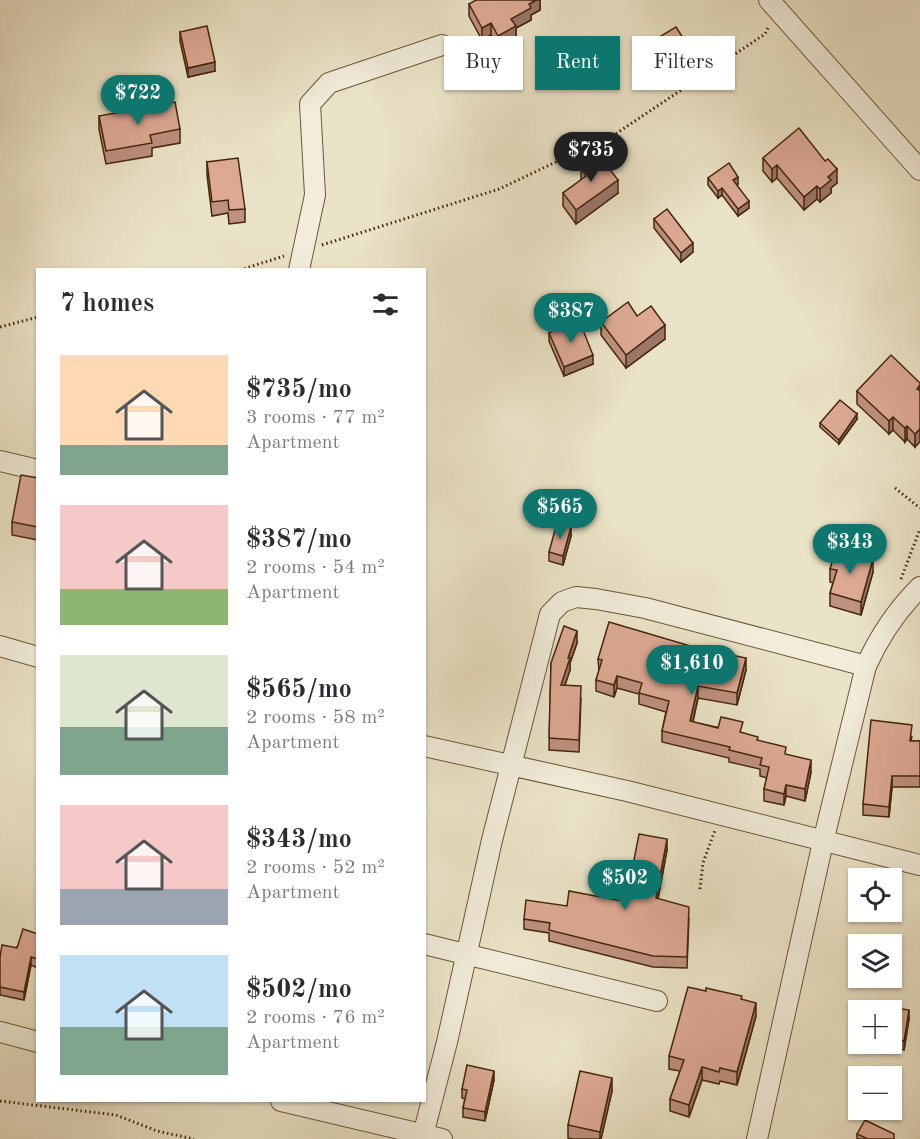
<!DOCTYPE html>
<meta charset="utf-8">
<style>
body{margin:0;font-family:"Old Standard TT",serif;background:#f2f2f3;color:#2b2b33;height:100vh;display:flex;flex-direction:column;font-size:22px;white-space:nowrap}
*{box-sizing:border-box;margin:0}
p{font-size:20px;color:#7c7c81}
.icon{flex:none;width:33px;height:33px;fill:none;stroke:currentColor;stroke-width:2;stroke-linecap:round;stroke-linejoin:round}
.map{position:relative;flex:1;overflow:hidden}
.drawer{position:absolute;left:36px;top:268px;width:390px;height:834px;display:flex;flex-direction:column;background:#fff;border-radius:0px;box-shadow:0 2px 4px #0004}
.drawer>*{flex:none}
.top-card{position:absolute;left:444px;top:36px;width:386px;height:54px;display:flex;gap:12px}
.tools{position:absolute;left:848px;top:868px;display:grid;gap:12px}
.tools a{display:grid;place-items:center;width:54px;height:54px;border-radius:0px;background:#fff;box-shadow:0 2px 4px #0004;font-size:30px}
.price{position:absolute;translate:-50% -51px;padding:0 14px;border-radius:21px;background:#0f766e;color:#fff;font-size:20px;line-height:39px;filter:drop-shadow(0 2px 3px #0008)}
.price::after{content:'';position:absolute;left:50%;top:36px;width:18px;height:14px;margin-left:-9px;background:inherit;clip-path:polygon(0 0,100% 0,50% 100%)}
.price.current{background:#222;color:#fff}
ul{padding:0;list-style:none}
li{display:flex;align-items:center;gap:18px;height:150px;padding:0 24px}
li span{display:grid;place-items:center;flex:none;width:168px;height:120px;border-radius:0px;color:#555}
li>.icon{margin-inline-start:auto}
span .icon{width:72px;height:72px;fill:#fffc;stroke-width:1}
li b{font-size:26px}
h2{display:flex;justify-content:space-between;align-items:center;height:72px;padding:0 24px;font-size:26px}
.pill{padding:0 21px;border-radius:0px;background:#fff;box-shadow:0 2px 4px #0004;font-size:21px;line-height:54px}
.pill.current{background:#0f766e;color:#fff}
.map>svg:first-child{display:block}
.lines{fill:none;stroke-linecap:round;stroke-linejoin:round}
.street-casing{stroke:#6e563a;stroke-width:22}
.path{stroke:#44270b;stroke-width:3;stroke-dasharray:1.5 3;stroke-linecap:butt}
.street{stroke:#f2eddb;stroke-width:20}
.wall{fill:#be9180;stroke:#44270b;stroke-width:1.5}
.shaded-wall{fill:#9b7668;stroke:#44270b;stroke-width:1.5}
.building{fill:#dda995;stroke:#44270b;stroke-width:1.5}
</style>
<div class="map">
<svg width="920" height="1139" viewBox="0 0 920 1139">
<rect width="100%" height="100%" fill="#ebe3c7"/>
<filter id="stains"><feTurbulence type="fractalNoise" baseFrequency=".00333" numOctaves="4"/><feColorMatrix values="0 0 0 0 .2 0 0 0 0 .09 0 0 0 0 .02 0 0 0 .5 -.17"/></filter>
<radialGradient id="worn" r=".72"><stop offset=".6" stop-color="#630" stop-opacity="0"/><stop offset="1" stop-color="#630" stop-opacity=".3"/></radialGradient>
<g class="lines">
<defs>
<g id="street">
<polyline points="769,0 920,170"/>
<polyline points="299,270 315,195 310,104 329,83 442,45"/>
<polyline points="0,461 38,470"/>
<polyline points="0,646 38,657"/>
<polyline points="424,746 627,791 920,865"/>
<polyline points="424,944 657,1001"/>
<polyline points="0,1032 38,1042"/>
<polyline points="281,1101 442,1139"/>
<polyline points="422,1139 447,1042 492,840 550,614 562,602 576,597 596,599 645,608 866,666"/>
<path d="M757,1139L823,842L866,666C879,637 897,610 920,587"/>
</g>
</defs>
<use href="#street" class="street-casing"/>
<g class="path">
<polyline points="322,245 499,189 617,133 765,34 769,26"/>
<polyline points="240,270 284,256"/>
<polyline points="0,327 38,317"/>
<polyline points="895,488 920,508"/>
<polyline points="901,579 920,529"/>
<polyline points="700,889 703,863 715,830"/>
<polyline points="0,1101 116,1115 157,1131 194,1139"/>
</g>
<use href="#street" class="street"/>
</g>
<g class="wall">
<polygon points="540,0 540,10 531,15 531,20 516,28 516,39 498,48 491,35 482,40 469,16 469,4"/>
<polygon points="180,32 215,71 188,77 180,41"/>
<polygon points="639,49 692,61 654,83 639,58"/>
<polygon points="99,116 180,129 180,143 152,148 152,156 106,164 99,129"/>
<polygon points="763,158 837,183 831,188 831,193 820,202 817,199 804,210 777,178 772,182 763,171"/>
<polygon points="207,162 245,209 245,222 229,224 228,213 212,216 207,175"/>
<polygon points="581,168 618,193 576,224 563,206 563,193 581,180"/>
<polygon points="708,178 738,184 737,185 749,208 738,216 722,195 718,198 708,185"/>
<polygon points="654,219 693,252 681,262 654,228"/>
<polygon points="637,316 665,339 626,368 601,335 601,322"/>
<polygon points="549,333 593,364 564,376 549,341"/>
<polygon points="920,383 915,447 907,439 905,442 893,430 889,434 857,404 857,391"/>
<polygon points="857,419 839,444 820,427 820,423"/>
<polygon points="38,478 38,540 12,535 12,522"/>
<polygon points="571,536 563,565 549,561 549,552"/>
<polygon points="830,569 873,572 861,615 830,606 830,593 833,583 830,582"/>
<polygon points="577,643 570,663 570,670 565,685 581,698 579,752 549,750 551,663"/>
<polygon points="598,659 704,661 703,666 727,673 746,670 737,705 698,698 693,722 743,733 786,755 811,772 805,801 786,796 784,805 764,801 764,789 767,778 760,776 760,769 729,762 729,758 662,742 662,731 666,712 639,704 639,694 617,688 614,697 596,691 596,680 599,671"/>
<polygon points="912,736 911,741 920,741 920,787 892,787 889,817 863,815 863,804"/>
<polygon points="667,850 658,899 689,918 687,968 653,967 549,941 549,933 524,929 524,919 567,906 621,901 628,891"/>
<polygon points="38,934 38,968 31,965 24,1000 0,995 0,957"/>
<polygon points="742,1000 756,1016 737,1085 720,1081 719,1084 702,1080 689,1117 670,1111 670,1099 680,1071 669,1069 669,1056"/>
<polygon points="891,1011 909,1019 904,1050 872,1045 891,1044"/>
<polygon points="494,1080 485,1121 463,1117 463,1108 465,1099 462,1098 462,1089"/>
<polygon points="612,1091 601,1139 573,1139 568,1138 568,1125"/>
<polygon points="857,1134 894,1139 857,1139"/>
</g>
<g class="shaded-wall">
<polygon points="536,0 540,0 540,10 531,15 531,20 516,28 516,39 498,48 498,36 511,19 529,4"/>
<polygon points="491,23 491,35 482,40 482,28"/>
<polygon points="692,52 692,61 654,83 654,74"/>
<polygon points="215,62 215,71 188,77 188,68"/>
<polygon points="777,165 777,178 772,182 772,169"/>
<polygon points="837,169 837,183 831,188 831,193 820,202 820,189 828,177"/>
<polygon points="738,177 738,184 733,188 733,180"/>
<polygon points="618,180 618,193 576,224 576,210"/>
<polygon points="817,186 817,199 804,210 804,197"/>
<polygon points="722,188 722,195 718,198 718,191"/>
<polygon points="749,201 749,208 738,216 738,209"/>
<polygon points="693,243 693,252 681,262 681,253"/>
<polygon points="665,325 665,339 626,368 626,355"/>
<polygon points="593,355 593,364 564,376 564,367"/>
<polygon points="857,414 857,419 839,444 839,440"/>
<polygon points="893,417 893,430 889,434 889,421"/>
<polygon points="907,426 907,439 905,442 905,428"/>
<polygon points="920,429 920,442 915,447 915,434"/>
<polygon points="571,527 571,536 563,565 563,556"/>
<polygon points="873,559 873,572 861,615 861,602"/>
<polygon points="577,631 577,643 570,663 570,670 561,697 561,685 568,658"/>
<polygon points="704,650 704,661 700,677 700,665"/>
<polygon points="746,658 746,670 737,705 737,693"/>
<polygon points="617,676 617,688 614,697 614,685"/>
<polygon points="698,686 698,698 690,733 690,721"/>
<polygon points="811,760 811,772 805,801 805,789"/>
<polygon points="892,776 892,787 889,817 889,807"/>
<polygon points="786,785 786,796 784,805 784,794"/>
<polygon points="667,839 667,850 656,909 656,898"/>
<polygon points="31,957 31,965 24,1000 24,992"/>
<polygon points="756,1003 756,1016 737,1085 737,1072"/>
<polygon points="909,1010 909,1019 904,1050 904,1041"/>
<polygon points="702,1067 702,1080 689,1117 689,1105"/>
<polygon points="494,1071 494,1080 485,1121 485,1112"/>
<polygon points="612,1078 612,1091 601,1139 600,1139 600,1132"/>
</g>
<g class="building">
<polygon points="476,0 536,0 529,4 531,8 511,19 516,26 498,36 491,23 482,28 469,4"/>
<polygon points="207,26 215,62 188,68 180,32"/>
<polygon points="676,27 692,52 654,74 639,49"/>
<polygon points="175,102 180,129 150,135 152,143 106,151 99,116"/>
<polygon points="799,128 825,161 828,159 837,169 828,177 831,180 820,189 817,186 804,197 777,165 772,169 763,158"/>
<polygon points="599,155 618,180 576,210 563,193 586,176 581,168"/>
<polygon points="238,158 245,209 229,210 228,200 212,202 207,162"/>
<polygon points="729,163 738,177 733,180 749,201 738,209 722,188 718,191 708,178"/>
<polygon points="667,209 693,243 681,253 654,219"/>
<polygon points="628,302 637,316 651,306 665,325 626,355 601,322"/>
<polygon points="579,320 593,355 564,367 549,333"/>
<polygon points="891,355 920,383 920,385 917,389 920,391 920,429 915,434 907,426 905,428 893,417 889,421 857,391"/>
<polygon points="840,400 857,414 839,440 820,423"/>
<polygon points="21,475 38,478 38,527 12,522"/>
<polygon points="557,523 571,527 563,556 549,552"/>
<polygon points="836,549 873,559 861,602 830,593 837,570 830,569"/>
<polygon points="609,622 704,650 700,665 727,673 731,655 746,658 737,693 698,686 690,721 718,728 721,717 743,722 740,732 758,737 757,740 786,747 785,754 811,760 805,789 786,785 784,794 764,789 769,767 760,765 762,758 729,750 730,747 662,731 669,701 639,693 642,683 617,676 614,685 596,680 602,660 598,659"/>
<polygon points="564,626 577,631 568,658 570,658 561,685 581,686 579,740 549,738 551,663"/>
<polygon points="871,720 912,725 910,741 920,741 920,776 892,776 889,807 863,804"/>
<polygon points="639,834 667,839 656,898 689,907 687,957 653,956 549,930 550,923 524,919 526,900 567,906 569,891 621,901 624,890 628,891"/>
<polygon points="23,929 38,934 38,959 31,957 24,992 0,987 0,957 2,945 17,948"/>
<polygon points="688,987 706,991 706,988 719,991 742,996 741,999 756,1003 737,1072 720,1068 719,1072 702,1067 689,1105 670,1099 684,1060 669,1056"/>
<polygon points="877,1005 909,1010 904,1041 891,1039 891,1011 876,1011"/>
<polygon points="467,1065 494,1071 485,1112 463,1108 467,1090 462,1089"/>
<polygon points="580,1071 612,1078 600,1132 568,1125"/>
<polygon points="865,1120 894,1134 894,1139 868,1139 857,1134"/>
</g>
<rect width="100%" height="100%" filter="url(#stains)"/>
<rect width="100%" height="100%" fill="url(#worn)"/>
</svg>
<div class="tools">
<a><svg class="icon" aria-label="locate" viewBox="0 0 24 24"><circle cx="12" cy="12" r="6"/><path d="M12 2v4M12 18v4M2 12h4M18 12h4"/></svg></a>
<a><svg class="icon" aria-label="layers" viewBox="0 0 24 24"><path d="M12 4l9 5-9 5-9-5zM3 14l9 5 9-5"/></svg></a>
<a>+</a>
<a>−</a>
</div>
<b class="price" style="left:138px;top:126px">$722</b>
<b class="price current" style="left:591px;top:183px">$735</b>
<b class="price" style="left:571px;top:344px">$387</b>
<b class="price" style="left:560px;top:540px">$565</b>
<b class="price" style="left:850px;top:575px">$343</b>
<b class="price" style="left:692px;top:696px">$1,610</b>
<b class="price" style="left:625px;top:911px">$502</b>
<div class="top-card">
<a class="pill">Buy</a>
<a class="pill current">Rent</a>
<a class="pill">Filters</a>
</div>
<section class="drawer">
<h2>7 homes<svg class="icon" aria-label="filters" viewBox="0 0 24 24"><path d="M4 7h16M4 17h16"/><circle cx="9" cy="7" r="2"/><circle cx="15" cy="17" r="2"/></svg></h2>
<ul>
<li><span style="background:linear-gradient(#ffd9b3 75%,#7fa58c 0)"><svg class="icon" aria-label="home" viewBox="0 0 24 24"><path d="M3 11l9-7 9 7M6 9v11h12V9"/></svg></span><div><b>$735/mo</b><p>3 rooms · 77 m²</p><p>Apartment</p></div></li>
<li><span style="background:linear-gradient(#f6c9c9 70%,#8fb573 0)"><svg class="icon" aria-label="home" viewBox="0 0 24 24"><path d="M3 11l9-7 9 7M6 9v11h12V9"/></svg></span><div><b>$387/mo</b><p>2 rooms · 54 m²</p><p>Apartment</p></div></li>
<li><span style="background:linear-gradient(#dfe7d0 60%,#7fa58c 0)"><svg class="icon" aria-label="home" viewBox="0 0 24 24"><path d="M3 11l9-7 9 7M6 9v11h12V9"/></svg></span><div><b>$565/mo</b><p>2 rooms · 58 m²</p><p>Apartment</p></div></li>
<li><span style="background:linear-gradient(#f6c9c9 70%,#9aa5b1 0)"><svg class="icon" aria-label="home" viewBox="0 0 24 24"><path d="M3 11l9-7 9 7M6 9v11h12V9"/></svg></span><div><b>$343/mo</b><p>2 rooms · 52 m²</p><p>Apartment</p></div></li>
<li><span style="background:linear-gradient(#bfe0f5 60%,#7fa58c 0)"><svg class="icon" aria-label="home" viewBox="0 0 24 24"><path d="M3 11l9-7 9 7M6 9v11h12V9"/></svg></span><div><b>$502/mo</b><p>2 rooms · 76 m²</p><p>Apartment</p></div></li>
</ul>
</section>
</div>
